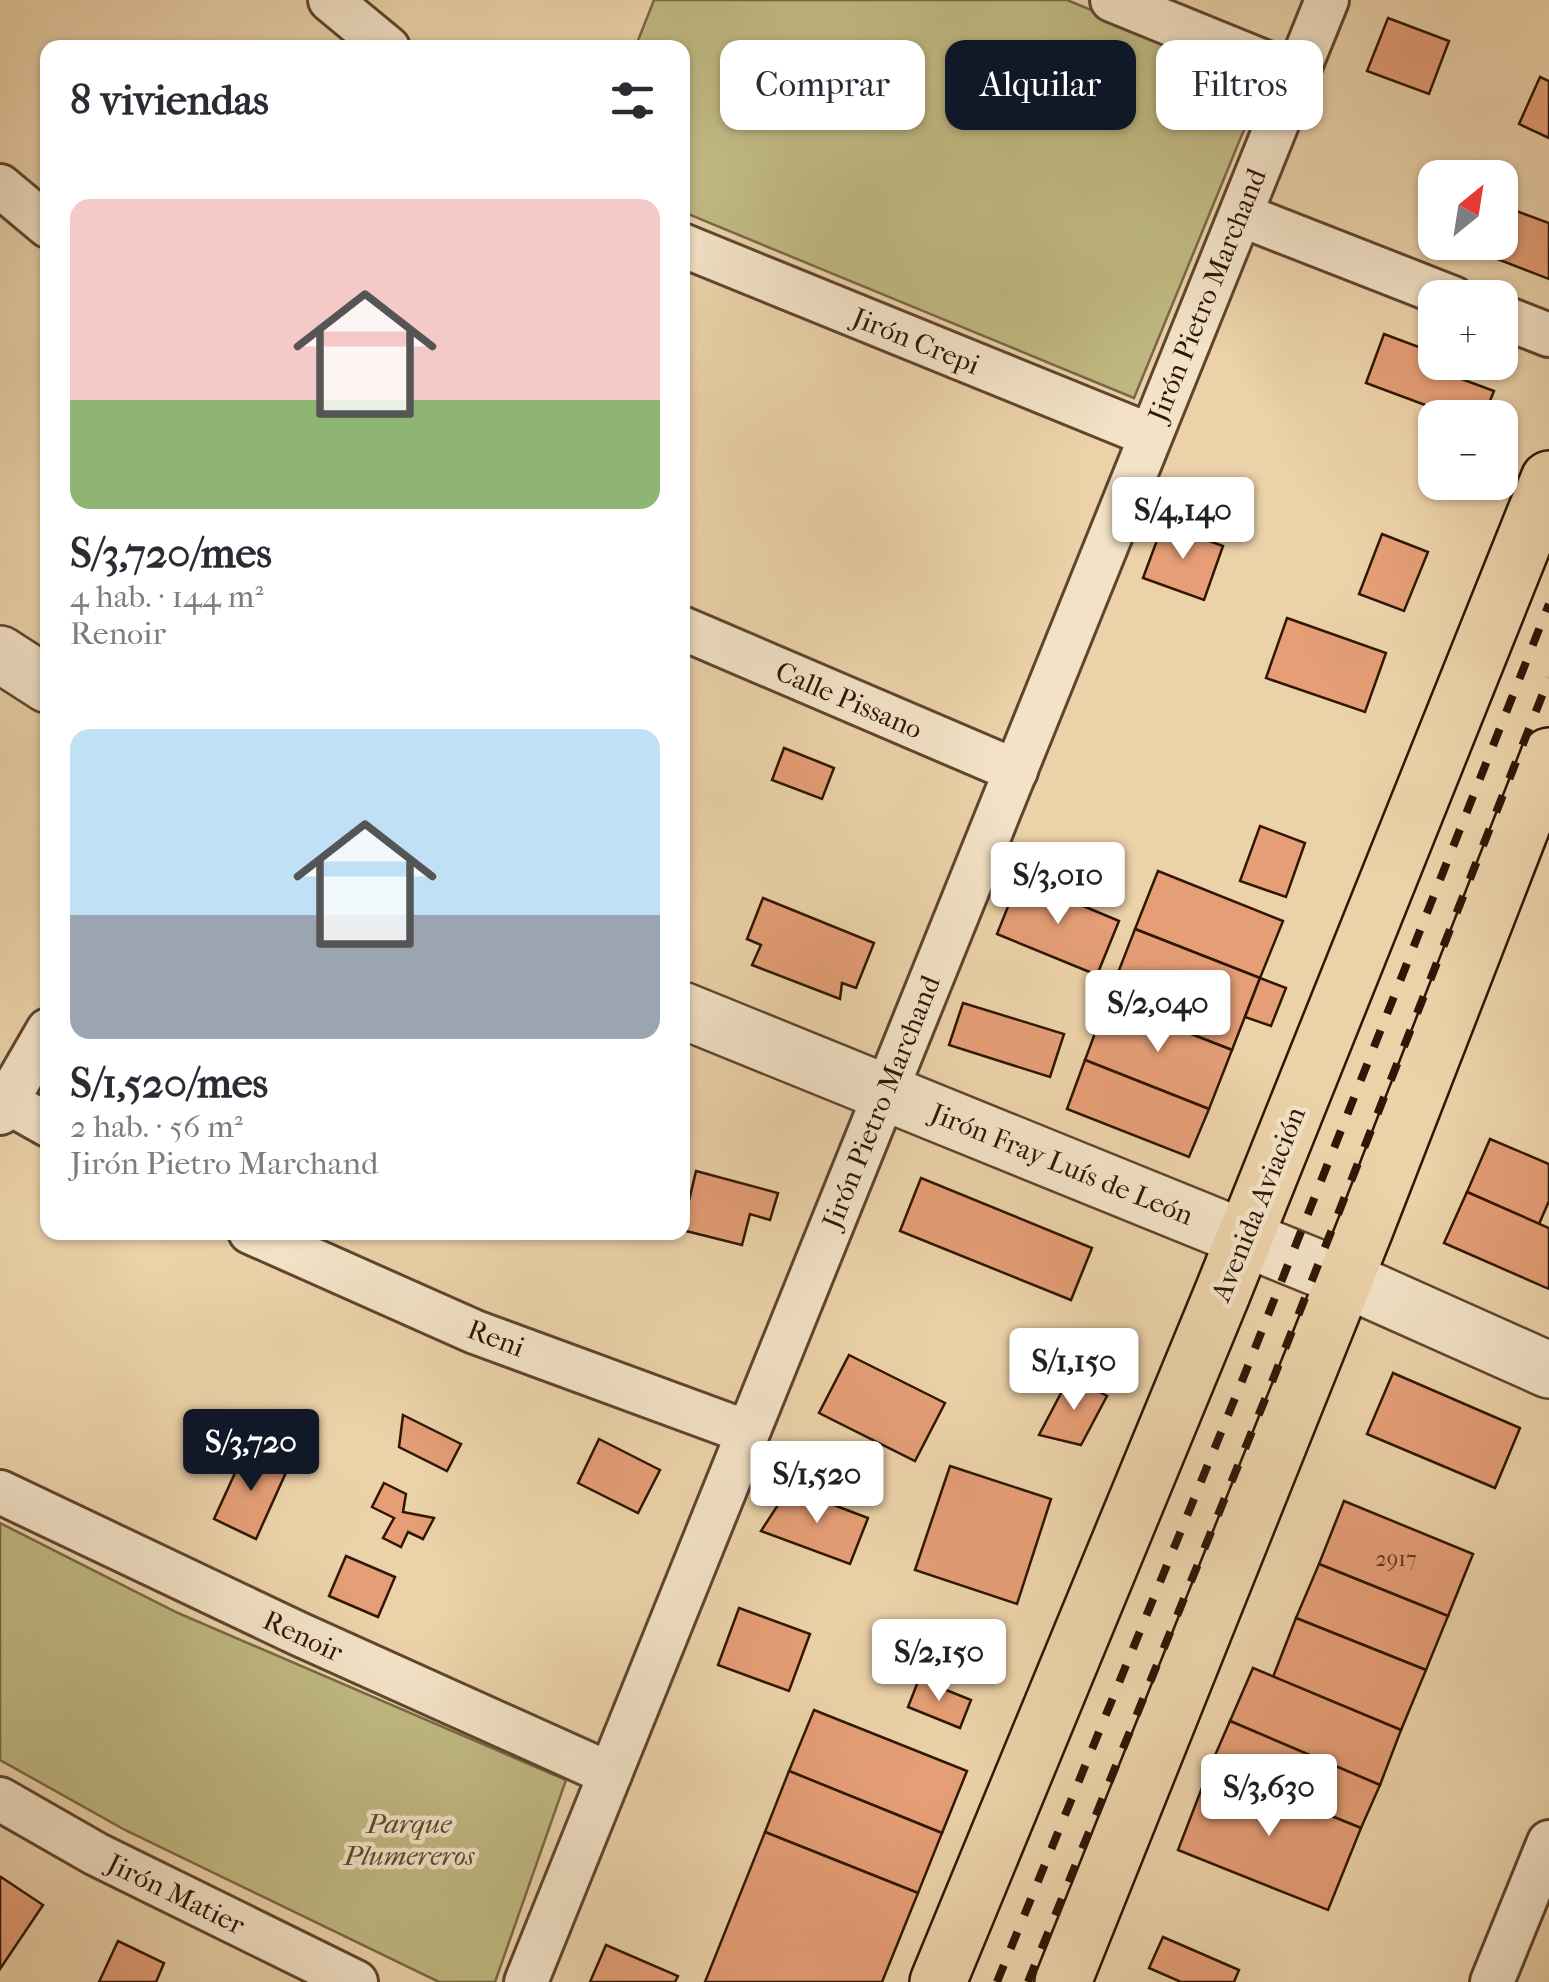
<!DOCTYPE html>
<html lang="es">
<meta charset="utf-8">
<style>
body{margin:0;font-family:"IM FELL French Canon",serif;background:#f2f2f3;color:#2b2b33;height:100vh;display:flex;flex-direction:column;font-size:38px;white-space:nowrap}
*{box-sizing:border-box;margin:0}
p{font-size:32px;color:#7c7c81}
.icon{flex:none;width:55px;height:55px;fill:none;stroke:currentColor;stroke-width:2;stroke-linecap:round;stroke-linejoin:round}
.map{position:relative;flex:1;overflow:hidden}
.side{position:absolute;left:40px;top:40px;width:650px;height:1200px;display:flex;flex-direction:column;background:#fff;border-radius:20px;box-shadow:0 2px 8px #0004}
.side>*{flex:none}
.top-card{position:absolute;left:720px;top:40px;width:678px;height:90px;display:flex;gap:20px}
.needle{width:65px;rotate:30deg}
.buttons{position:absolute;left:1418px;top:160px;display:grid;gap:20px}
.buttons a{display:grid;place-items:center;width:100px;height:100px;border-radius:20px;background:#fff;box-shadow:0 2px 8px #0004;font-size:50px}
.price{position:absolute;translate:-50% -85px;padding:0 22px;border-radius:10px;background:#fff;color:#222;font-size:32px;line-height:65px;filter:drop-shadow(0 2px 5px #0008)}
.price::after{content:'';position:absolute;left:50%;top:60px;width:30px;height:22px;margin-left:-15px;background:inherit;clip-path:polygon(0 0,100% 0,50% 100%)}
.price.current{background:#111827;color:#fff}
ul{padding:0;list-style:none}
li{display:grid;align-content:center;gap:20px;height:530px;padding:0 30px}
li span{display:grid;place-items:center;height:310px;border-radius:20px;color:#555}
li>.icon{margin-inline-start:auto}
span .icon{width:180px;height:180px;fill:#fffc;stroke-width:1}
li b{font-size:42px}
h2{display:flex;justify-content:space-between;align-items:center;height:120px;padding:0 30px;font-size:42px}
.chip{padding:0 35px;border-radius:20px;background:#fff;box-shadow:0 2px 8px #0004;font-size:35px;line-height:90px}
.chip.current{background:#111827;color:#fff}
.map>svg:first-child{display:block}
.green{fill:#c0b982;stroke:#786844;stroke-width:2.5}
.building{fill:#e59e76;stroke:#301605;stroke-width:2.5}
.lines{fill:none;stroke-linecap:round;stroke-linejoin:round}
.minor-casing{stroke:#5f452e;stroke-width:48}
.tertiary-casing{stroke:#5f452e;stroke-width:60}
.primary-casing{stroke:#301605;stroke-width:60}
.minor{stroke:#f3e2c7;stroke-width:42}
.tertiary{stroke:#f3e2c7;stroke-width:55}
.primary{stroke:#ecd2a9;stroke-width:55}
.rail{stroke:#301605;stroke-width:8;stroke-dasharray:18 18;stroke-linecap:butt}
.labels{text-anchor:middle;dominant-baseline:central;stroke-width:9;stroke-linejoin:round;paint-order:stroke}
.number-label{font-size:22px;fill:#5d3821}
.street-label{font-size:28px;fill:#301605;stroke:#f3e2c7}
.park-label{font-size:28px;font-style:italic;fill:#5b472a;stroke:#f3e2c7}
</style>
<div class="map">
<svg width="1549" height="1982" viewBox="0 0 1549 1982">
<rect width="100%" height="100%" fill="#ecd2a9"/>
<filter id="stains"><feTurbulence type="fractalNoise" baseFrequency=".002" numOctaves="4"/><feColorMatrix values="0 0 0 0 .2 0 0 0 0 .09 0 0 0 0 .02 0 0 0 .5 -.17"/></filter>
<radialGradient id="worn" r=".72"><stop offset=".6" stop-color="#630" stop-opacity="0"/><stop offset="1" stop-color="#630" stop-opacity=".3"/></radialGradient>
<g class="green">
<polygon points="654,0 1067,0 1264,81 1134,398 683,212 682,48 635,48"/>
<polygon points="0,1523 178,1613 566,1780 495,1982 439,1982 125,1830 0,1760"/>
</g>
<g class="building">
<polygon points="1388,18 1449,41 1429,94 1367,71"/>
<polygon points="1540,77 1549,81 1549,138 1519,124"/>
<polygon points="1500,205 1549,223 1549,279 1474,250 1477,242 1500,242"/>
<polygon points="1384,334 1435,353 1435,362 1452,362 1448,374 1494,391 1483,418 1460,418 1366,383"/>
<polygon points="1163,524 1223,546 1204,600 1143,578"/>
<polygon points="1382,534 1428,552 1404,611 1359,594"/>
<polygon points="1287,618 1386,653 1365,712 1266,678"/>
<polygon points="784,748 834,768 822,799 772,780"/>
<polygon points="1260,826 1305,843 1286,897 1240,881"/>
<polygon points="1158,871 1283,921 1260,978 1135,929"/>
<polygon points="1019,879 1119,921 1097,975 997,934"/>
<polygon points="763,898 874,943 856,988 842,983 840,999 752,965 761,945 747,939"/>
<polygon points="1135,929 1260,978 1232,1050 1107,1001"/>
<polygon points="1260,978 1286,988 1271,1026 1245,1017"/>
<polygon points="1107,1001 1232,1050 1209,1109 1085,1060"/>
<polygon points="963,1003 1064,1034 1050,1077 949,1045"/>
<polygon points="1085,1060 1209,1109 1189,1157 1067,1109"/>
<polygon points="1490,1139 1549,1164 1549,1201 1539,1224 1467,1192"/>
<polygon points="696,1171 778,1193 770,1220 750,1214 742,1245 682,1230"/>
<polygon points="921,1178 1092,1248 1071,1300 900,1231"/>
<polygon points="1467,1192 1549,1228 1549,1289 1444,1243"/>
<polygon points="849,1355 945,1403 915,1461 819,1413"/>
<polygon points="1393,1373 1520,1428 1495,1488 1367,1434"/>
<polygon points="1070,1376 1107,1396 1081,1445 1039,1435"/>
<polygon points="403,1415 461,1444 447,1471 399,1447"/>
<polygon points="599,1439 660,1470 638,1513 578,1483"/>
<polygon points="246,1449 288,1468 256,1539 214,1519"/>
<polygon points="950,1466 1051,1499 1017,1604 915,1570"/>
<polygon points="384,1483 406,1494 403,1512 434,1518 423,1539 408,1532 401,1547 383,1538 394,1518 372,1507"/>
<polygon points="789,1488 868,1518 850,1564 761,1531"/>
<polygon points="1344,1501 1473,1554 1448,1616 1319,1564"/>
<polygon points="346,1556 395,1577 378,1617 329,1596"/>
<polygon points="1319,1564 1448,1616 1426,1670 1296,1618"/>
<polygon points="739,1608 810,1634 789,1691 718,1665"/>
<polygon points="1296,1618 1426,1670 1401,1730 1273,1677"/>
<polygon points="1253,1668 1401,1730 1380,1785 1230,1721"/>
<polygon points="919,1679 971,1700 960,1728 908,1707"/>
<polygon points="814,1710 967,1771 942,1833 789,1771"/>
<polygon points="1230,1721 1380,1785 1361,1828 1210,1767"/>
<polygon points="1210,1767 1361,1828 1328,1910 1178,1850"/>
<polygon points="789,1771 942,1833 918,1893 765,1832"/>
<polygon points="765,1832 918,1893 882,1982 705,1982"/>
<polygon points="1,1877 43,1905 0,1969 0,1879"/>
<polygon points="1163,1937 1239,1970 1234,1982 1181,1982 1149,1968"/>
<polygon points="118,1941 164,1963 156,1982 99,1982"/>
<polygon points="606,1945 678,1976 675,1982 590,1982"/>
</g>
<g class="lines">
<defs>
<g id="minor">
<polyline points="330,0 388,48"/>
<polyline points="1112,0 1296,75"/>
<polyline points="0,186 48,226"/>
<polyline points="1241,215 1453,298"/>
<polyline points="682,245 1149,435"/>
<polyline points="1500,316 1549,335"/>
<polyline points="682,628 1016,771"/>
<polyline points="0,1098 48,1125"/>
<polyline points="0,1113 48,1030"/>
<polyline points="250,1232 475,1332 747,1432"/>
<polyline points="0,1492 299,1634 610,1774"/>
<polyline points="0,1799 96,1854 356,1982"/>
<polyline points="526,1982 1327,0"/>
<polyline points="1492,1982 1549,1842"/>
</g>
<g id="tertiary">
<polyline points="0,654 48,685"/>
<polyline points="682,1010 1345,1279 1549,1370"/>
</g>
<g id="primary">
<polyline points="938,1982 1222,1294 1549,479"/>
<polyline points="1063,1982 1365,1229 1549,756"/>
</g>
</defs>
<use href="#minor" class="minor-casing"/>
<use href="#tertiary" class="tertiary-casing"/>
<use href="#primary" class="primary-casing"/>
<use href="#minor" class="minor"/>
<use href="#tertiary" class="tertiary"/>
<use href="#primary" class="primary"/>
<g class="rail">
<polyline points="997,1982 1242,1381 1549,604"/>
<polyline points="1028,1982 1268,1392 1549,678"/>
</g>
</g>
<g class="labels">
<g class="number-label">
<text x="1396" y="1559">2917</text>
</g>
<g class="street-label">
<text transform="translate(1207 295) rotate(-68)">Jirón Pietro Marchand</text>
<text transform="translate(916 341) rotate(22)">Jirón Crepi</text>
<text transform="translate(849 700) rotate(23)">Calle Pissano</text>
<text transform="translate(881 1102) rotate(-68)">Jirón Pietro Marchand</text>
<text transform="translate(1062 1164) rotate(22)">Jirón Fray Luís de León</text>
<text transform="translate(1258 1204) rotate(-68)">Avenida Aviación</text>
<text transform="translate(496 1338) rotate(21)">Reni</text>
<text transform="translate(303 1636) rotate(25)">Renoir</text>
<text transform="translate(176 1894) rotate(26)">Jirón Matier</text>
</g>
<g class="park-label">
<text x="409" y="1823">Parque<tspan x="409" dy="32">Plumereros</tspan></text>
</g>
</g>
<rect width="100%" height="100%" filter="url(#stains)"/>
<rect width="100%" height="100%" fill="url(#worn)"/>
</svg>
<div class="buttons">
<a><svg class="needle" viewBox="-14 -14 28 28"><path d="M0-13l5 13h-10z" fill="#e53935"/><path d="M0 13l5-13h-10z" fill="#7c7c81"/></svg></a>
<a>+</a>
<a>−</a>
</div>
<b class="price" style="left:1183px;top:562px">S/4,140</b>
<b class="price" style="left:1058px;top:927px">S/3,010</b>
<b class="price" style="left:1158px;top:1055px">S/2,040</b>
<b class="price" style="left:1074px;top:1413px">S/1,150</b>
<b class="price current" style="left:251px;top:1494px">S/3,720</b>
<b class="price" style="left:817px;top:1526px">S/1,520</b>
<b class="price" style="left:939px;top:1704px">S/2,150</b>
<b class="price" style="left:1269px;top:1839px">S/3,630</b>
<div class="top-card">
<a class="chip">Comprar</a>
<a class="chip current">Alquilar</a>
<a class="chip">Filtros</a>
</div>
<section class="side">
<h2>8 viviendas<svg class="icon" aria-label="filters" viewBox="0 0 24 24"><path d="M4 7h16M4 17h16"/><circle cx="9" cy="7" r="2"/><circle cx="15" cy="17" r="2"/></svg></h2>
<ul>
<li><span style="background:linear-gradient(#f6c9c9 65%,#8fb573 0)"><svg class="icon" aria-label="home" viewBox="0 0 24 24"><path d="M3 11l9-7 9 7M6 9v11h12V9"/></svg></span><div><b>S/3,720/mes</b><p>4 hab. · 144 m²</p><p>Renoir</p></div></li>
<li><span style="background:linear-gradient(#bfe0f5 60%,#9aa5b1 0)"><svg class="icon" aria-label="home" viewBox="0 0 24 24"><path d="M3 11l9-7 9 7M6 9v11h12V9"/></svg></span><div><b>S/1,520/mes</b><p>2 hab. · 56 m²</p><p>Jirón Pietro Marchand</p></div></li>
</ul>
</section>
</div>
